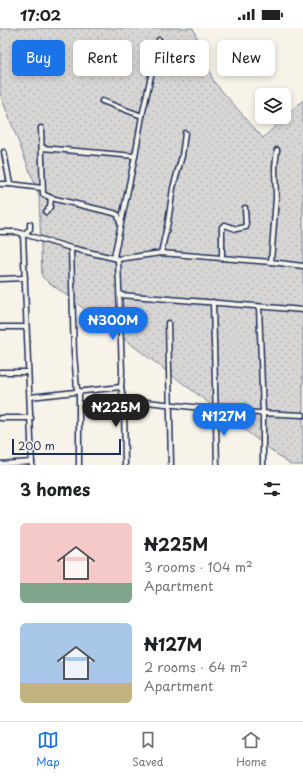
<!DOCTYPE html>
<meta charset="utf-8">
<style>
body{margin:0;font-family:"Playpen Sans",sans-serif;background:#f2f2f2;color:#202124;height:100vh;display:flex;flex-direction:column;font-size:15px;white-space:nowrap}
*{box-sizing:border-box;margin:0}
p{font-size:13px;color:#757577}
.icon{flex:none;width:22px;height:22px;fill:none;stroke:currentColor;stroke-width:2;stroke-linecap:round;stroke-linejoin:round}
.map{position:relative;height:437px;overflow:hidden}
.drawer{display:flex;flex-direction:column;background:#fff;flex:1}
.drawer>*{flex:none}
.guide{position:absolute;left:12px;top:12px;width:279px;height:36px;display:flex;gap:8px}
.controls{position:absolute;left:255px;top:60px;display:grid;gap:8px}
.controls a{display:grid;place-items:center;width:36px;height:36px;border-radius:6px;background:#fff;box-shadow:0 2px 6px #0003;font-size:20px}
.scale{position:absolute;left:12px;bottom:10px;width:109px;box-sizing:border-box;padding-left:4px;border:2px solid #1b2f5e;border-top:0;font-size:11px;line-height:14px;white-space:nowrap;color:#1b2f5e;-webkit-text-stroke:3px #f7f3e8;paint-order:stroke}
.price{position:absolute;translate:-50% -34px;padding:0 9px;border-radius:14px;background:#1a73e8;color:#fff;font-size:13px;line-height:26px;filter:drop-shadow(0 1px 2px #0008)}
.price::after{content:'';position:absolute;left:50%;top:24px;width:12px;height:9px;margin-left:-6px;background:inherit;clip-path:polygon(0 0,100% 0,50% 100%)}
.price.current{background:#222;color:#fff}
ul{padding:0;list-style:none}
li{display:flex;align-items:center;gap:12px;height:100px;padding:0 20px}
li span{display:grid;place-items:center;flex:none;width:112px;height:80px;border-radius:6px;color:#555}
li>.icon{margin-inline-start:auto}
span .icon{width:48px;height:48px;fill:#fffc;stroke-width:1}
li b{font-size:17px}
h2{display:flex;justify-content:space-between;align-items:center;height:48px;padding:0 20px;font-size:17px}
.tag{padding:0 14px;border-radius:6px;background:#fff;box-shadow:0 2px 6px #0003;font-size:14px;line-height:36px}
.tag.current{background:#1a73e8;color:#fff}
.status{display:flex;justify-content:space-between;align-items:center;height:28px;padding:0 20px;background:#fff;direction:ltr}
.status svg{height:11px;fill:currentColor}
.tabs{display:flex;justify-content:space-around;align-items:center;height:56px;border-top:1px solid #e0e0e0;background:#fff;font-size:11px;color:#757577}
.tabs a{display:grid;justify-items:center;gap:2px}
.tabs .current{color:#1a73e8}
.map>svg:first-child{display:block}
.grass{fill:url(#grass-dots);stroke:#798299}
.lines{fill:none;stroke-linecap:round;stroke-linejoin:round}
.street-casing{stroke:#1b2f5e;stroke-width:7}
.street{stroke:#f7f3e8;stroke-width:4}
</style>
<div class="status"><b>17:02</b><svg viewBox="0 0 49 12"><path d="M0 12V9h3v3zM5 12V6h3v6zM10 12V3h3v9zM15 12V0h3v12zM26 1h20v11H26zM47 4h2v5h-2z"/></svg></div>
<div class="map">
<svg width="303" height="437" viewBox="0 0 303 437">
<defs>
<pattern id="grass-dots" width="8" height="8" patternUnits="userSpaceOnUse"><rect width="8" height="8" fill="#d7d6d4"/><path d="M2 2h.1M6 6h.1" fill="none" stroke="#b8b8b8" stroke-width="1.8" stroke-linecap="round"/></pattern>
</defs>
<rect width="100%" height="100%" fill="#f7f3e8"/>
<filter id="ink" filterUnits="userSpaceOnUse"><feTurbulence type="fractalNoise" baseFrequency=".025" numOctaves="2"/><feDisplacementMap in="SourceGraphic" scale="8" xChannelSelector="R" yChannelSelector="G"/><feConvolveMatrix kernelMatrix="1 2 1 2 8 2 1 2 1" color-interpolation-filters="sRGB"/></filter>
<g filter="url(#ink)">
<polygon class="grass" points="0,0 193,0 214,54 263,110 303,72 303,437 291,437 42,249 39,167 0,66"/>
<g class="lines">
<defs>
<g id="street">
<polyline points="102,73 142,88"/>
<polyline points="41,100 43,166 51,170 114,185 118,187 120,195"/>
<polyline points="42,120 135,128"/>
<polyline points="4,124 10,156"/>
<polyline points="0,156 10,156 42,160"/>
<polyline points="46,184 50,179 51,170"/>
<polyline points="0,204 17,204 71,220 118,231 161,225 271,234 303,238"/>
<polyline points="23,206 32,437"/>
<polyline points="24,206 30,201 30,196"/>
<polyline points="71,220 74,326 77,361 79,363 79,437"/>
<polyline points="161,225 168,194 173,160 182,128 185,105"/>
<polyline points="114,229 135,128 142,88 159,12"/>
<polyline points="222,230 222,199 225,197 236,201 246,199 245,180"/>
<polyline points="118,231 122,344 121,359 124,375 125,437"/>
<polyline points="271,234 276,170 275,139 277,122"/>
<polyline points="0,251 25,250"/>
<polyline points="120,267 303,282"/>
<polyline points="213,274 217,437"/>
<polyline points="259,279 263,385 263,437"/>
<polyline points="168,295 171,437"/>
<polyline points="0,299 26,299"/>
<polyline points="0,344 28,344"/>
<polyline points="30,369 121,359"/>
<polyline points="124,375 147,374 238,384 303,387"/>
<polyline points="0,390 31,390"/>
<polyline points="0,436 32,434"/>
</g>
</defs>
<use href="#street" class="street-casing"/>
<use href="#street" class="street"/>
</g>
</g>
</svg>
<div class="controls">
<a><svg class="icon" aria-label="layers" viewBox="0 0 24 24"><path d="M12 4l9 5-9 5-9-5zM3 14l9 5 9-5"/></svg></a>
</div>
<div class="scale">200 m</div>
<b class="price" style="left:113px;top:313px">₦300M</b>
<b class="price current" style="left:116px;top:400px">₦225M</b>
<b class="price" style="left:224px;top:409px">₦127M</b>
<div class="guide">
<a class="tag current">Buy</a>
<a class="tag">Rent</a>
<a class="tag">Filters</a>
<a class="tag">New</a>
</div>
</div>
<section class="drawer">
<h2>3 homes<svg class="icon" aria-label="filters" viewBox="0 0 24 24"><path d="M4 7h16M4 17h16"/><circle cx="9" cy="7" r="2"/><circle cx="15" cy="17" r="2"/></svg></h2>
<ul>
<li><span style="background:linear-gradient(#f6c9c9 75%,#7fa58c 0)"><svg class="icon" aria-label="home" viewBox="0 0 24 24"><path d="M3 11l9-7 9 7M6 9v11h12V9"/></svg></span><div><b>₦225M</b><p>3 rooms · 104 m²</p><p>Apartment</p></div></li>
<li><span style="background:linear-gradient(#a9c7e8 75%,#c2b280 0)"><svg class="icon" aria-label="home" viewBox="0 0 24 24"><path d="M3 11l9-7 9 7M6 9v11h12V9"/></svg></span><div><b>₦127M</b><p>2 rooms · 64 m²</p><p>Apartment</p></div></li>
</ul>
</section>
<nav class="tabs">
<a class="current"><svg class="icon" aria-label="map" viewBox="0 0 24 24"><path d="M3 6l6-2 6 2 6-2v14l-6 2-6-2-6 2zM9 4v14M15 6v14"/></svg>Map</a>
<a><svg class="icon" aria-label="saved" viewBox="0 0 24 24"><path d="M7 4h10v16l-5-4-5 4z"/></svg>Saved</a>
<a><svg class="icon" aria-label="home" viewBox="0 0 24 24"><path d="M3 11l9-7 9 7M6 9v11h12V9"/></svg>Home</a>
</nav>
